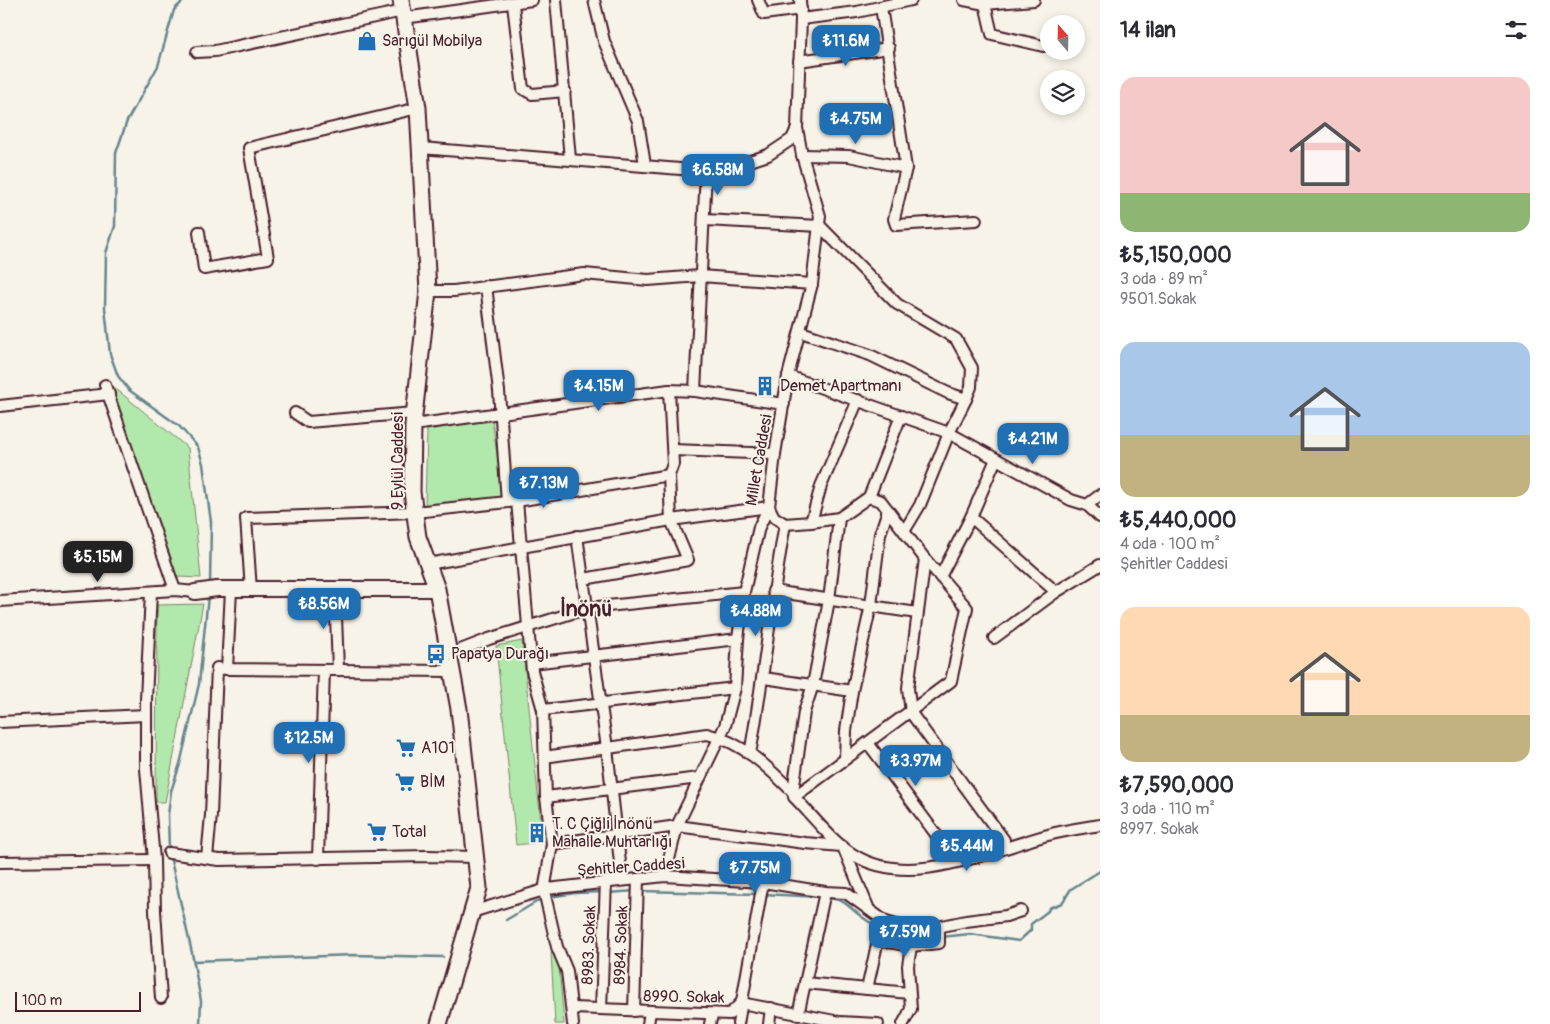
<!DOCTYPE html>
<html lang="tr">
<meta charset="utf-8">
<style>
body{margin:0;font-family:Pangolin,sans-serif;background:#f7f7f7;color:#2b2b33;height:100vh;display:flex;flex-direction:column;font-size:19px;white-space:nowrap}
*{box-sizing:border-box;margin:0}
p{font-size:16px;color:#7c7c81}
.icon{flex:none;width:28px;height:28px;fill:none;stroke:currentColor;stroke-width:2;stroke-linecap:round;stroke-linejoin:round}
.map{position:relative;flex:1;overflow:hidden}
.drawer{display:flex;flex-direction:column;background:#fff;width:450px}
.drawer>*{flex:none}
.needle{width:32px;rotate:340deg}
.buttons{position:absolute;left:1040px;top:15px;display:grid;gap:10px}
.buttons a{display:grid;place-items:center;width:45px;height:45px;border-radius:50%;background:#fff;box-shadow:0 2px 8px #0003;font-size:25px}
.scale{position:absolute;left:15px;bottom:12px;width:126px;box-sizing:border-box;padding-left:5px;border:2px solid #4a1f2b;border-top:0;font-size:14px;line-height:18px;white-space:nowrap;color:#4a1f2b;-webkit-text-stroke:4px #f7f3e8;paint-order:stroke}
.price{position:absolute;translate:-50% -42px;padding:0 11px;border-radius:10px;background:#1f6fb2;color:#fff;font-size:16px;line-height:32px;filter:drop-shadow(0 1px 2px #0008)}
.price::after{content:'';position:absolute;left:50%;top:30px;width:15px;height:11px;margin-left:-8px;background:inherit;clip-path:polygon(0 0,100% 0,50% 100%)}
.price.current{background:#222;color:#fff}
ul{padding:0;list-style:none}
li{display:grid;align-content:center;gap:10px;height:265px;padding:0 20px}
li span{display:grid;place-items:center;height:155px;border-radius:15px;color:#555}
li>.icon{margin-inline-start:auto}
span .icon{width:90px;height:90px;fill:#fffc;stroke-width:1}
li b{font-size:21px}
h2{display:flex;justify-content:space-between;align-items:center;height:60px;padding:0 20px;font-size:21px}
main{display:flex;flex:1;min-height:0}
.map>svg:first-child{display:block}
.green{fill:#b1e8ab;stroke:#7e846b}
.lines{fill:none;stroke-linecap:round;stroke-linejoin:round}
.stream{stroke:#66868f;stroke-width:2.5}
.street-casing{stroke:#4a1f2b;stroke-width:14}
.secondary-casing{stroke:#4a1f2b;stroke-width:18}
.primary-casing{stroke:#4a1f2b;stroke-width:19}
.street{stroke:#f7f3e8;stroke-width:10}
.secondary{stroke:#f7f3e8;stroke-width:14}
.primary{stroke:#f7f3e8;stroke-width:15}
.labels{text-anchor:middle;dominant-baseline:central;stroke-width:4;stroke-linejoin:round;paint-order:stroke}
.poi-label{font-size:16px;fill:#4a1f2b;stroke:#f7f3e8;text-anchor:start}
.street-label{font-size:16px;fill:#4a1f2b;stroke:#f7f3e8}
.district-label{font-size:21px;font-weight:bold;fill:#4a1f2b;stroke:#f7f3e8}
</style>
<main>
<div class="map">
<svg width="1100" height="1024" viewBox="0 0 1100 1024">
<rect width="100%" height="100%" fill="#f7f3e8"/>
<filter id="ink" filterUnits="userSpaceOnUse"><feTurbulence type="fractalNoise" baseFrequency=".02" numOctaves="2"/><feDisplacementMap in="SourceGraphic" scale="10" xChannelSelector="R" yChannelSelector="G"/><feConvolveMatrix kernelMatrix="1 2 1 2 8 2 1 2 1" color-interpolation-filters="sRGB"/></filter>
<g filter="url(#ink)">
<g class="green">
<polygon points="110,384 188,448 201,578 177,577"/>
<polygon points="492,420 503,496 425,507 427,430"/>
<polygon points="203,604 165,802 156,802 157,605"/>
<polygon points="522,641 543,842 516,845 496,646"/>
<polygon points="551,952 558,956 564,1024 555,1024"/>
</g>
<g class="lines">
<g class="stream">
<polyline points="184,0 174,10 158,66 127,121 116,153 115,226 106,253 105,308 110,354 118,376 129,390 179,426 198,447 203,464 211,522 210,585"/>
<polyline points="169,850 168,815 171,791 180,764 199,684 208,596"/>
<polyline points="170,856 192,953 201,1001 200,1024"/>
<polyline points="641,891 758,894"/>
<polyline points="608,893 635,891"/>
<polyline points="763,894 820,897"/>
<polyline points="549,897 575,893 603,892"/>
<path d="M825,898C846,899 846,905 862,917C883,933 910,939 936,937"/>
<polyline points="506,920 543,898"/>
<polyline points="941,937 970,934 1019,941 1031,930 1031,924 1048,911 1049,908 1062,903 1071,889 1100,871"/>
<polyline points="194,961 353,955 443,957"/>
</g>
<defs>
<g id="street">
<polyline points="556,0 570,159"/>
<polyline points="594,0 604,41 638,121 645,165"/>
<polyline points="758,0 764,14 801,9"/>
<polyline points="964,0 985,4 1034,0"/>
<polyline points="513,4 523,89 532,94 565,91"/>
<polyline points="985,4 992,34 1043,46"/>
<polyline points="881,7 906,168 894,219 896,225 976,220"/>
<polyline points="404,18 532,0"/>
<polyline points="801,19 857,12 911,0"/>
<polyline points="197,52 215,51 403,11"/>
<polyline points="799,61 889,48"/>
<polyline points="421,148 717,172 768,155 792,139 797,128 801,19 800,0"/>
<polyline points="802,155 849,156 906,168"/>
<polyline points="705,220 820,226 897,304 956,339 972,368 971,387 966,399 949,433 920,505 905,530"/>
<polyline points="199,232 204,269 268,258 249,148 418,108"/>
<polyline points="486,286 499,391 507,502"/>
<polyline points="428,291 454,291 584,274 648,280 700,276 812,284"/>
<polyline points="801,332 870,355 948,393 966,399"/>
<polyline points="788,376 949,433 1071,500 1087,505 1100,517"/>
<polyline points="105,385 175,590"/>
<polyline points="695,391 706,172"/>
<polyline points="0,406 109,394"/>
<polyline points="295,413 308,422 414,413"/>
<polyline points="413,425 669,390 695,391 784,404"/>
<polyline points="673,450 775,454"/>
<polyline points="869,497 901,416"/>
<polyline points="517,501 532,671 543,710 546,797 552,844 544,891 557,947 567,971 573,1024"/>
<polyline points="1087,505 1100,495"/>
<polyline points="971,517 1056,592"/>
<polyline points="811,522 821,486 858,400"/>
<polyline points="577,536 607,748 622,880"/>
<polyline points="925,559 908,688 911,713 1004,840"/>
<path d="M428,564L671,520L769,507L774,517L785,524L811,522L839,518L869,497L881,501L925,559L967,608L951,681L794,797C813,816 831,841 854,855C910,890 991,850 1048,835C1065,830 1083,828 1100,825"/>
<polyline points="940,577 971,517 996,459"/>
<polyline points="584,579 688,560 671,520 669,475 673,464 669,390"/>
<polyline points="335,589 338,670"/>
<polyline points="231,590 227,669 452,671"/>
<polyline points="251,590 246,518 415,512 517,501 669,475"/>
<polyline points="773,591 917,613"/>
<polyline points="151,592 146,700 146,769 154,860 155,911 161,998"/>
<polyline points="0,601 175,590 195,592"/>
<polyline points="994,638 1056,592 1100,565"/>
<polyline points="450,654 489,639 588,608 744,592"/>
<polyline points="532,663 738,639"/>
<polyline points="764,678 852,691"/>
<polyline points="543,710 735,688"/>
<polyline points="0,722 146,715"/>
<polyline points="868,743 944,845"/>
<path d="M750,754C764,677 771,601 785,524"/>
<path d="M544,757L707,734C742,742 768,767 793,792L794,796"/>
<polyline points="845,759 846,731 852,691 871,605 880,534 888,510"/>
<polyline points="793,792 804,712 813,685 829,600 839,518"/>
<polyline points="546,797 699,778"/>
<polyline points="552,844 677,826 805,843 842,846"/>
<polyline points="843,847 868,907"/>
<polyline points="169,853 219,860 427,856 477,857"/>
<polyline points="207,858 211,815 217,668 227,669"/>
<polyline points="318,859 324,670"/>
<polyline points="0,862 154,860"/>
<polyline points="665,876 677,826 725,726 735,688 738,639 744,592 759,527 769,507 775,454 788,376 812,284 820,216 802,155 797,128"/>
<polyline points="472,912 547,889 665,876 763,882 825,892 846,893 886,922 918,931 966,921 1006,916 1021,911"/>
<polyline points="805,983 909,993"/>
<polyline points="867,989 878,940 911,946 939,943 939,927"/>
<polyline points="573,1008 730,1014 741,1003 840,1022 878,1024"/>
<polyline points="601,1009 606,881"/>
<polyline points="634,1011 638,879"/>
<polyline points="798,1015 825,892"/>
<polyline points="648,1024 650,1012"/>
<polyline points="710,1024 712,1014"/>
<polyline points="738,1024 763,882"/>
<polyline points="769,1024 771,1008"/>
<polyline points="903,1024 911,1009 908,966 911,946"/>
</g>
<polyline id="secondary" points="195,592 217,589 437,589"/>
<polyline id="primary" points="401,0 418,108 428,291 413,425 412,492 418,537 437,589 459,709 479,888 439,1024"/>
</defs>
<use href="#street" class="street-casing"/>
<use href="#secondary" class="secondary-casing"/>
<use href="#primary" class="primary-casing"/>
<use href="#street" class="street"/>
<use href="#secondary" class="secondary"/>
<use href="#primary" class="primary"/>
</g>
</g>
<defs>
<symbol id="shop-bare" viewBox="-9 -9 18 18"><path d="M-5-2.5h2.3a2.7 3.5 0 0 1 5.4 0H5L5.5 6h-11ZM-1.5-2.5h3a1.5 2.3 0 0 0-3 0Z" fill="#1f6fb2" stroke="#f7f3e8" stroke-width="2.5" paint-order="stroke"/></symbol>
<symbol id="building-bare" viewBox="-9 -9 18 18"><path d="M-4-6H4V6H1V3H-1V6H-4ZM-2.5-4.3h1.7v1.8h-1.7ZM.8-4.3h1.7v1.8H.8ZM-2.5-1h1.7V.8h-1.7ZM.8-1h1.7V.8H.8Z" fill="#1f6fb2" stroke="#f7f3e8" stroke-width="2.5" paint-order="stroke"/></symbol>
<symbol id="bus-bare" viewBox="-9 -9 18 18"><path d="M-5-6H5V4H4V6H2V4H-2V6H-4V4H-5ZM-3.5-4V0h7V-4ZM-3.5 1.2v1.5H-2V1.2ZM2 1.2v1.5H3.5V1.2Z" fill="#1f6fb2" stroke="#f7f3e8" stroke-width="2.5" paint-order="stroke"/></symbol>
<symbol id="supermarket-bare" viewBox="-9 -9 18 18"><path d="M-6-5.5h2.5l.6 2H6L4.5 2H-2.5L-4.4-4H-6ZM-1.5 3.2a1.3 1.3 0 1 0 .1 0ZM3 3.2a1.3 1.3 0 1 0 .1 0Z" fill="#1f6fb2" stroke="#f7f3e8" stroke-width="2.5" paint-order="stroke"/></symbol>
</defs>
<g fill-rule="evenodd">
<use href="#shop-bare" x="353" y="27" width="28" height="28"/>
<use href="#building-bare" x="751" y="372" width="28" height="28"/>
<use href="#bus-bare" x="422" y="640" width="28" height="28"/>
<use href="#supermarket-bare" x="392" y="734" width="28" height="28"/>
<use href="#supermarket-bare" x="391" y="768" width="28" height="28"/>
<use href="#supermarket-bare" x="363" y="818" width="28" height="28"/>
<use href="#building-bare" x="523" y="819" width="28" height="28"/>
</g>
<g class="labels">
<g class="poi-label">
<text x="382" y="41">Sarıgül Mobilya</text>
<text x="780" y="386">Demet Apartmanı</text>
<text x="451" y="654">Papatya Durağı</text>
<text x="421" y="748">A101</text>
<text x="420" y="782">BİM</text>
<text x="552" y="824">T. C Çiğli İnönü<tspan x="552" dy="18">Mahalle Muhtarlığı</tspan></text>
<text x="392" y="832">Total</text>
</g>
<g class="street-label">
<text transform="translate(759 460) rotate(-80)">Millet Caddesi</text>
<text transform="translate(398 461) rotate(-90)">9 Eylül Caddesi</text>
<text transform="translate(631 867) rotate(-4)">Şehitler Caddesi</text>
<text transform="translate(589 945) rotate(-88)">8983. Sokak</text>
<text transform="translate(621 945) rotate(-88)">8984. Sokak</text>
<text transform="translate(684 997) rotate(1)">8990. Sokak</text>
</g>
<g class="district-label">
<text x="586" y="609">İnönü</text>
</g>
</g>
</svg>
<div class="buttons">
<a><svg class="needle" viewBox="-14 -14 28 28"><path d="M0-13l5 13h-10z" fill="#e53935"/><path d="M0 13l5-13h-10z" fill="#7c7c81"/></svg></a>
<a><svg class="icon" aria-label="layers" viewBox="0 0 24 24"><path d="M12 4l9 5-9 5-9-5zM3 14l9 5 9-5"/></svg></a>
</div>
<div class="scale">100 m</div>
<b class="price" style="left:846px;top:67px">₺11.6M</b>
<b class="price" style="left:856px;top:145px">₺4.75M</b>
<b class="price" style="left:718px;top:196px">₺6.58M</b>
<b class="price" style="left:599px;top:412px">₺4.15M</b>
<b class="price" style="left:1033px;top:465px">₺4.21M</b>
<b class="price" style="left:544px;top:509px">₺7.13M</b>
<b class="price current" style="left:98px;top:583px">₺5.15M</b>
<b class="price" style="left:324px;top:630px">₺8.56M</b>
<b class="price" style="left:756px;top:637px">₺4.88M</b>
<b class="price" style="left:309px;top:764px">₺12.5M</b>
<b class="price" style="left:916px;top:787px">₺3.97M</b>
<b class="price" style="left:967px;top:872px">₺5.44M</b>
<b class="price" style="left:755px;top:894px">₺7.75M</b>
<b class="price" style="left:905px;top:958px">₺7.59M</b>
</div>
<section class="drawer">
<h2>14 ilan<svg class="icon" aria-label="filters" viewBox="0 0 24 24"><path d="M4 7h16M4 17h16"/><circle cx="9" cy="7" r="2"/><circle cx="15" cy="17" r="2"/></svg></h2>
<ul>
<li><span style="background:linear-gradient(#f6c9c9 75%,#8fb573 0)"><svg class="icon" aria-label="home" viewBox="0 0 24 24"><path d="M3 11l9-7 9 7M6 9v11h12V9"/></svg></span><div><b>₺5,150,000</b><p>3 oda · 89 m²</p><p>9501.Sokak</p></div></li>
<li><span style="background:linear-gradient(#a9c7e8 60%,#c2b280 0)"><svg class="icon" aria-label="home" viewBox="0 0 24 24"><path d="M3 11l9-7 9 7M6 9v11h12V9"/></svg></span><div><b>₺5,440,000</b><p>4 oda · 100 m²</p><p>Şehitler Caddesi</p></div></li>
<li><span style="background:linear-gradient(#ffd9b3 70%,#c2b280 0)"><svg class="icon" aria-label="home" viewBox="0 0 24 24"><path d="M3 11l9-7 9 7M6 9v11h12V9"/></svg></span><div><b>₺7,590,000</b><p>3 oda · 110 m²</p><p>8997. Sokak</p></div></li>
</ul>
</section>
</main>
